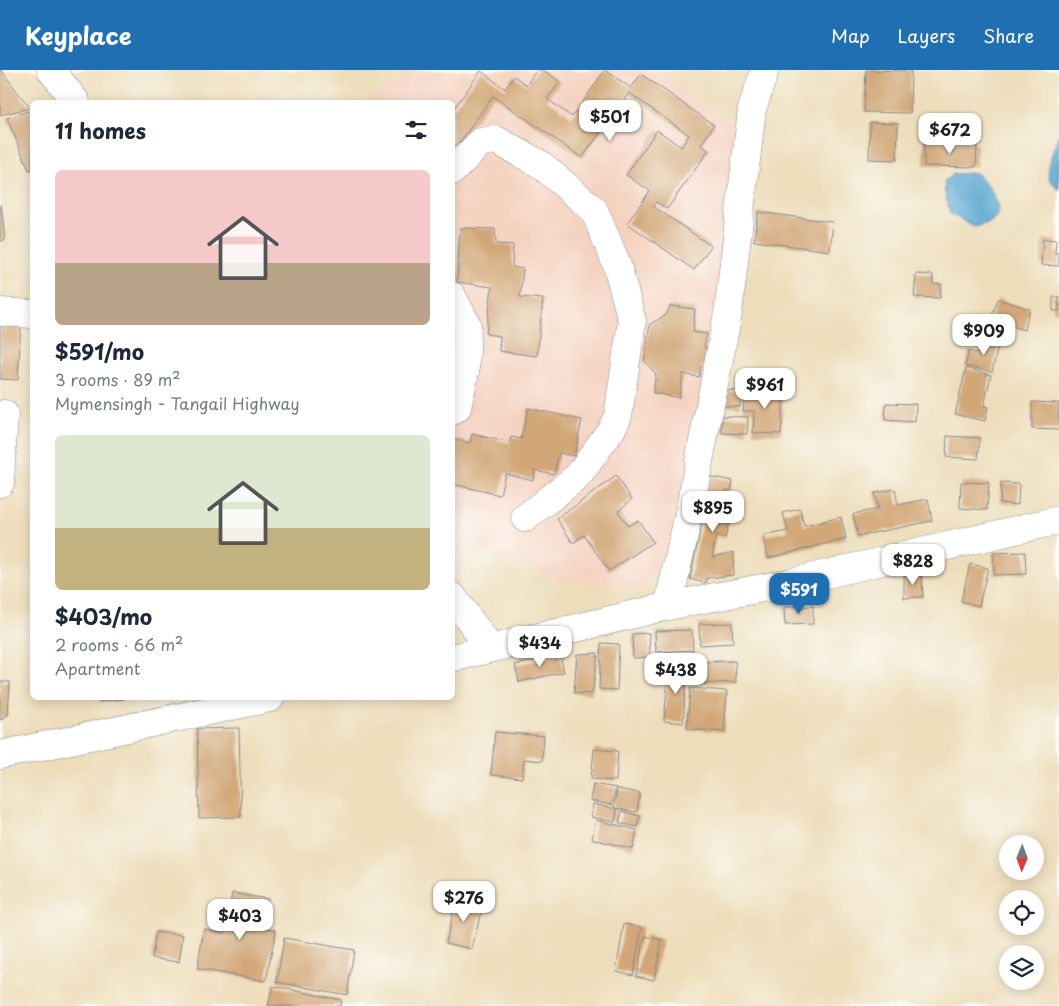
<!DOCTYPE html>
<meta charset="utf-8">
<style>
body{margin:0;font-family:"Playpen Sans",sans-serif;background:#f2f2f3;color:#1f2937;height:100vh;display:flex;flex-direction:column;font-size:19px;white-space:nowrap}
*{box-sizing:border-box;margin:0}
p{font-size:16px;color:#747a83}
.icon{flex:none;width:28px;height:28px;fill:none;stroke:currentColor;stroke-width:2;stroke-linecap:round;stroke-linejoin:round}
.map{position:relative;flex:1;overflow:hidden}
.details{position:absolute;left:30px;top:30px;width:425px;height:600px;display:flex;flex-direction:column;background:#fff;border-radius:8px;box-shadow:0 2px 12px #0003}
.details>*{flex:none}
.needle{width:32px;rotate:181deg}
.buttons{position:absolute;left:999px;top:765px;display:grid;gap:10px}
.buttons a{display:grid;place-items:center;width:45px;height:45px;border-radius:50%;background:#fff;box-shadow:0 2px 12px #0003;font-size:25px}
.price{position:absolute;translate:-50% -42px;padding:0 11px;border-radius:10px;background:#fff;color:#222;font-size:16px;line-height:32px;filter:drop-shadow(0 1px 2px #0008)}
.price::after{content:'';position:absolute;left:50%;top:30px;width:15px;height:11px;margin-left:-8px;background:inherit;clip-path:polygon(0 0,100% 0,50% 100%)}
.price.selected{background:#1f6fb2;color:#fff}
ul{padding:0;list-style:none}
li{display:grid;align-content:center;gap:10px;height:265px;padding:0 25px}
li span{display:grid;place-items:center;height:155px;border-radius:8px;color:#555}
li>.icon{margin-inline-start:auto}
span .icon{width:90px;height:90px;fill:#fffc;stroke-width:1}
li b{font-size:21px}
h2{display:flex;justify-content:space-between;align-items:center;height:60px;padding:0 25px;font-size:21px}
header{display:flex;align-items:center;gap:30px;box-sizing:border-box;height:70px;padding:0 25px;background:#1f6fb2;color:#fff}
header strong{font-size:24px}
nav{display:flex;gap:28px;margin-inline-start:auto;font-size:18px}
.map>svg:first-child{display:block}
.built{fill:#f5d3c1;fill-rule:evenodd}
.water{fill:#54a6cf;stroke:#386a96}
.building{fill:#d2a778}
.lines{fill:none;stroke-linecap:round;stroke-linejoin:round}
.minor-casing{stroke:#84868c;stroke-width:29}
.highway-casing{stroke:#84868c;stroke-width:29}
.minor{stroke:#fff;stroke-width:28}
.highway{stroke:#fff;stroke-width:28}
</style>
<header>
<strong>Keyplace</strong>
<nav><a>Map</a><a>Layers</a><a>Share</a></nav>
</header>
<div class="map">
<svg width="1059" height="936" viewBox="0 0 1059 936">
<rect width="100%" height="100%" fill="#fdfcf7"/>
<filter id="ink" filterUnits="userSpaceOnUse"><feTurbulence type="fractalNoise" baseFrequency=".02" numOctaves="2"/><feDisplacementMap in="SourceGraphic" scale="10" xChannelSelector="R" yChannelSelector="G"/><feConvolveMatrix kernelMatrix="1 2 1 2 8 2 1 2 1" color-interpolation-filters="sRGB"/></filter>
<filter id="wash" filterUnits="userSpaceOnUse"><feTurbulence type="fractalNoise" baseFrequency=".0096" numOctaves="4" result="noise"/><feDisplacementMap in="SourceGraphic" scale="20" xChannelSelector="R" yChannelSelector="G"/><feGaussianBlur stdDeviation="1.12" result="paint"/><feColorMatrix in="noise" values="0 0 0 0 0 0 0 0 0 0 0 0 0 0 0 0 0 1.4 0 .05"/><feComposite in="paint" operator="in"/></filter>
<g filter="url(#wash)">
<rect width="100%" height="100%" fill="#edddba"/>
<g class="built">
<polygon points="429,0 537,0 526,15 514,6 505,19 481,2 453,41 452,32 363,32 392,14"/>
<path d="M543,0H656L731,54L725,157L713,268L685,405L660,502L641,518L559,510L455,472L453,468V414L500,425L505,403L532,410L535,400L559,383L574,386L581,350L528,338L521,369L511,367L510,373L472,364L470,373L453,369V81L493,26L582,88L629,23L689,65L681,77L658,61L627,105L650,121L627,153L710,176L653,136L656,132L667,139L709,81L701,75L714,55L641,4L631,18L605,0L572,47L547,29ZM460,158L496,174L513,175L512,197L523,199L520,227L537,286L500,281V266L487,264L492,217L457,212ZM670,236L695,239L693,262L707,264L704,278L705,297L701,296L699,307L683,304L679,327L653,323L656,304L644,291L650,254L666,245ZM616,406L632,429L618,441L628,456L638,450L653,472L609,501L584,465L573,473L557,449Z"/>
</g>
<g class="water">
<polygon points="1059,64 1059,120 1049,109 1048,95"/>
<path d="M970,103H976C989,115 997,126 999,143L991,152L975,157L950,144L945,124L944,111L953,104Z"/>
</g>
<g id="blocks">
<g class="building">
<polygon points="0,0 1,0 30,38 0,45"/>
<polygon points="537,0 543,0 560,12 547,29 572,47 605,0 631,18 641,4 714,55 701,75 709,80 667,139 656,132 653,136 711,176 694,200 627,153 650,121 626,105 657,60 681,77 689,65 629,23 582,88 493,26 452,83 452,41 481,1 505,19 514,6 526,15"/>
<polygon points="866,0 911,1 910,43 864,42"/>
<polygon points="32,40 32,100 29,100 7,48"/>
<polygon points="870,52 898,53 897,90 869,89"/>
<polygon points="924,72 977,74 976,97 924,96"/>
<polygon points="0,135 1,135 5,170 0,171"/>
<polygon points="758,142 833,152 830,181 754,171"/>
<polygon points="460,158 495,159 496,174 513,175 512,197 523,199 520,227 543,229 537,286 499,281 500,266 486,264 492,217 457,212"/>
<polygon points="1043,169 1056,170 1055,183 1059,183 1059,196 1041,195"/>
<polygon points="916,204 933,205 933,214 941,214 940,228 914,227"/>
<rect x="1053" y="227" width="6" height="14"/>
<polygon points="998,229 1030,239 1024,260 991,249"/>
<polygon points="670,236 695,239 693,262 707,264 704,278 708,279 705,297 701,296 699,307 683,304 679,328 653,323 656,304 644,291 650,254 666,245"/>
<polygon points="0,250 21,251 18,310 0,309"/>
<polygon points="984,268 999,272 992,302 965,296 969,281 980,284"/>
<polygon points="966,298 991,305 984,336 988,337 985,351 955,344"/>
<polygon points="744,318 784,321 781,364 753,363 754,341 743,341"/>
<polygon points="724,320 741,321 740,337 723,336"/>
<polygon points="1032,332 1059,333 1059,360 1032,359"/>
<polygon points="886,333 916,334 915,352 885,350"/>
<polygon points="528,338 582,350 574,386 559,383 554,404 535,400 533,410 505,403 500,425 452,414 452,369 470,373 472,364 510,373 511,367 521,369"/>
<polygon points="722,346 748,347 747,364 722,363"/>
<polygon points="947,366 980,368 978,389 946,387"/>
<polygon points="616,406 632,429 618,441 628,456 638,450 653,472 609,501 584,465 573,473 557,449"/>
<polygon points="707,406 733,411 731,421 726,420 721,440 731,442 725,468 716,466 712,487 734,482 733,505 707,508 706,513 690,509 705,437 701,436"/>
<polygon points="961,412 989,413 987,440 960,438"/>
<polygon points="1001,413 1019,414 1018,435 1000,433"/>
<polygon points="895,419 898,435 928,429 932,451 858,466 853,444 878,439 874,423"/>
<polygon points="800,439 804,456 841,447 846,469 768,488 763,466 788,461 783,443"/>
<polygon points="1025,482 1026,504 994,505 993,483"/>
<polygon points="970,494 988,498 979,536 961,531"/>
<polygon points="904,505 922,505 923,527 904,528"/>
<polygon points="813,536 813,554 785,555 784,537"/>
<polygon points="732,553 733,573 700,575 699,554"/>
<polygon points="692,560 693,580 656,582 655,561"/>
<polygon points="649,563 650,587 633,588 632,564"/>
<polygon points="601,573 619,574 617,620 599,619"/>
<polygon points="598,583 592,624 574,623 577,584"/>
<polygon points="560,585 564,602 519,612 515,595"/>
<polygon points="735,591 736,612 694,614 693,592"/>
<polygon points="669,596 687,598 683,653 664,651"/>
<polygon points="0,612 10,612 8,645 0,650"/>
<polygon points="690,618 727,621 724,662 687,659"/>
<polygon points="98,628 125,628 125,629 99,632"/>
<polygon points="239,658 241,747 199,748 197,659"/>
<polygon points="495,662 544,666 542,691 524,689 522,708 491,705"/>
<polygon points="594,679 618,681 616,711 591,709"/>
<polygon points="593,714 616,718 612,735 590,731"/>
<polygon points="617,719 640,723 637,742 614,738"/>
<polygon points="593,734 617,739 615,752 591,747"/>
<polygon points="622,741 640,746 637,757 619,753"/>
<polygon points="596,750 637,760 633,779 592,769"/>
<polygon points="232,823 268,829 263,857 276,860 266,911 197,899 204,859 225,863"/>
<polygon points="456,828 483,834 472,879 446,873"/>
<polygon points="624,854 642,857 633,905 616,901"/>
<polygon points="156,862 183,865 179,892 152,888"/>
<polygon points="645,866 662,870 654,910 636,906"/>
<polygon points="284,868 354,880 347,925 277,912"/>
<polygon points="273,916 341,930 340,936 268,936"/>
</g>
</g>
</g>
<g filter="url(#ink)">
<use href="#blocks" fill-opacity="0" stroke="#84868c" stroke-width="1"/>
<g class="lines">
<defs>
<g id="minor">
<polyline points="452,101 481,72 496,70 540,94 594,140 617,195 632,251 618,346 611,360 578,406 525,448"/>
<polyline points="452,226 467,255 465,302 457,338 452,341"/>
<polyline points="0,242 32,244"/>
<polyline points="0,413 4,344"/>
<polyline points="668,536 688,448 728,243 752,39 765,0"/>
</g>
<g id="highway">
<polyline points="51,0 76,32"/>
<polyline points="452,526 490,578"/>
<polyline points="452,588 668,536 788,513 1059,450"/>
<polyline points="0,685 270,628"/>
</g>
</defs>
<use href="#minor" class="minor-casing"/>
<use href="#highway" class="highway-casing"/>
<use href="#minor" class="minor"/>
<use href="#highway" class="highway"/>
</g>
</g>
</svg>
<div class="buttons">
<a><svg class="needle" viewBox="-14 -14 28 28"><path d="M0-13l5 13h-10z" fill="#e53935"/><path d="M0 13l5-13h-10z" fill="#747a83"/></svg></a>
<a><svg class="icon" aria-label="locate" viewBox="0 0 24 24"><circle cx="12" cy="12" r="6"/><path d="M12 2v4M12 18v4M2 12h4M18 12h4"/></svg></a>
<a><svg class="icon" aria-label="layers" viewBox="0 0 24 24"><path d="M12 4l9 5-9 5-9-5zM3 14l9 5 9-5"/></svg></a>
</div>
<b class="price" style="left:610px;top:72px">$501</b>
<b class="price" style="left:950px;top:85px">$672</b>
<b class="price" style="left:984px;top:286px">$909</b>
<b class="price" style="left:765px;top:340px">$961</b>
<b class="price" style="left:713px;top:463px">$895</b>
<b class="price" style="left:913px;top:516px">$828</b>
<b class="price selected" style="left:799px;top:545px">$591</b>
<b class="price" style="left:540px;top:598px">$434</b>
<b class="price" style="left:676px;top:625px">$438</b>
<b class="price" style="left:464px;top:853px">$276</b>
<b class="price" style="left:240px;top:871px">$403</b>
<section class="details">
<h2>11 homes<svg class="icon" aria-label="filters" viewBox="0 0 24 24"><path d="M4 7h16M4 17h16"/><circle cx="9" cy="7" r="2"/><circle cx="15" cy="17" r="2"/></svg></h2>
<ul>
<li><span style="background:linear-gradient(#f6c9c9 60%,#b9a48a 0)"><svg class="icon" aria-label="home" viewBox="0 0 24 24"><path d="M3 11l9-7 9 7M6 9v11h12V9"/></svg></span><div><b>$591/mo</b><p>3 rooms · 89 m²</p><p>Mymensingh - Tangail Highway</p></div></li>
<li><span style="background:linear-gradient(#dfe7d0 60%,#c2b280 0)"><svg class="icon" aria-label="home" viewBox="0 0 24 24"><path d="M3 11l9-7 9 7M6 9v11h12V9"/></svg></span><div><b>$403/mo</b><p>2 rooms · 66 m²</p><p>Apartment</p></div></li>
</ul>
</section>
</div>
